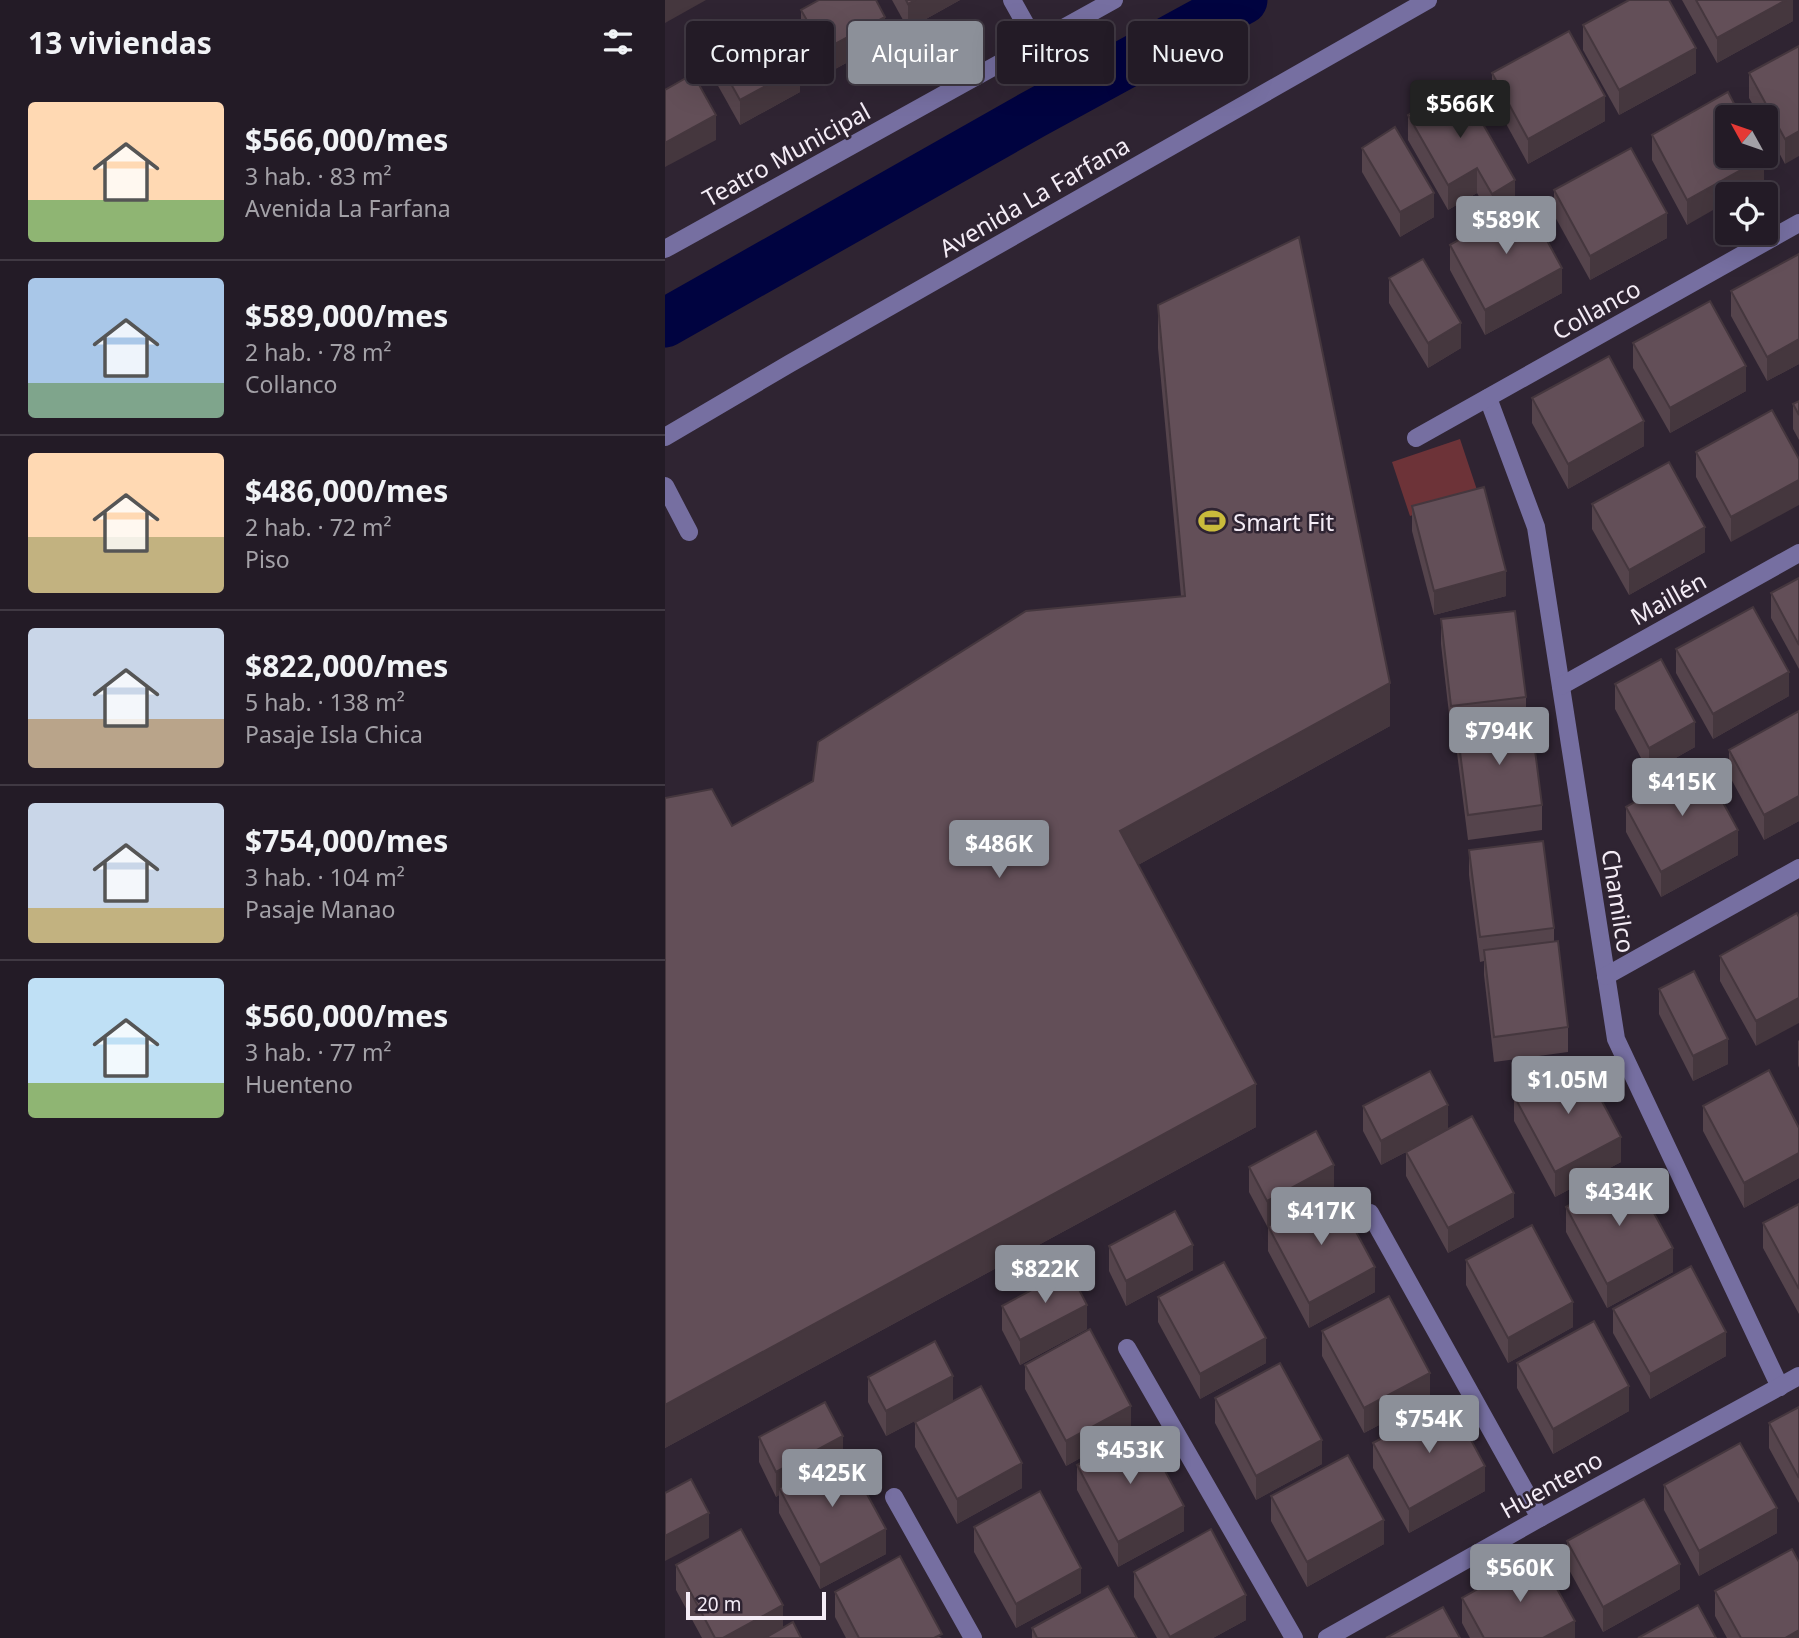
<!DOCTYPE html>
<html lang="es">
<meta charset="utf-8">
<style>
body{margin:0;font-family:"Noto Sans",sans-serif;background:#2f2832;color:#f1f3f6;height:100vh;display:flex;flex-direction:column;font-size:26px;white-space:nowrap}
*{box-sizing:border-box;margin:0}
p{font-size:23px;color:#a3a1a7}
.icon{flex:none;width:38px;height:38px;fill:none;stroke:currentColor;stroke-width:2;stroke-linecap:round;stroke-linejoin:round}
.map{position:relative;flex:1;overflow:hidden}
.details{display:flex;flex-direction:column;background:#231b26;width:665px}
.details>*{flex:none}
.banner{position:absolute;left:21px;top:21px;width:665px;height:63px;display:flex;gap:14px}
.needle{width:46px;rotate:310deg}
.fabs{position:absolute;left:1050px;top:105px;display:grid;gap:14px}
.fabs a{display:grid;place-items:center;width:63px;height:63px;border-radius:7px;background:#231b26;box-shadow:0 7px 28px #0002,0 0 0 2px #403943;font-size:35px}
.scale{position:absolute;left:21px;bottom:18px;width:140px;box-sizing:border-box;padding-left:7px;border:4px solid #f4ecf6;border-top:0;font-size:19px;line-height:24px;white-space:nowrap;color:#f4ecf6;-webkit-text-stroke:5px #2f2432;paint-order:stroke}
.price{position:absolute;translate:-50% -60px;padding:0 16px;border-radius:7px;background:#8c9099;color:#fff;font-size:23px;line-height:46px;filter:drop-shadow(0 2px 4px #0008)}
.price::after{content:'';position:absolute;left:50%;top:42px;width:21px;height:16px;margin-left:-10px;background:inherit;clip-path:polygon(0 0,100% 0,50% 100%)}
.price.selected{background:#222;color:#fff}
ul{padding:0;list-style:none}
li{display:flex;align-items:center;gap:21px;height:175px;padding:0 28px}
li+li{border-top:2px solid #403943}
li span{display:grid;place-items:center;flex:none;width:196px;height:140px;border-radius:7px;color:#555}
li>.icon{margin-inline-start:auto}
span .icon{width:84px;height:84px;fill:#fffc;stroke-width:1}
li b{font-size:30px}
h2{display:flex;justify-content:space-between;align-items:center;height:84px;padding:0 28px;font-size:30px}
.pill{padding:0 24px;border-radius:7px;background:#231b26;box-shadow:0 7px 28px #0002,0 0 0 2px #403943;font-size:24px;line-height:63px}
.pill.selected{background:#8c9099;color:#fff}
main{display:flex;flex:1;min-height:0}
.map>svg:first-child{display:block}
.green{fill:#6d3338}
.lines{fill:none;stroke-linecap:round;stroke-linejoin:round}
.canal{stroke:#000340;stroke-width:49}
.minor{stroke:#766fa1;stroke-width:18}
.wall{fill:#55444c}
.shaded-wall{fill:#45373e}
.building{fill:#634f58;stroke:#45373e;stroke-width:2}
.labels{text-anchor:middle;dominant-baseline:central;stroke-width:5;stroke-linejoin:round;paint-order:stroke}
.street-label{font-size:24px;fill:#f4ecf6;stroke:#2f2432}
.poi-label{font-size:24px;fill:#f4ecf6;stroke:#2f2432;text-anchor:start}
</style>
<main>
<section class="details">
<h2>13 viviendas<svg class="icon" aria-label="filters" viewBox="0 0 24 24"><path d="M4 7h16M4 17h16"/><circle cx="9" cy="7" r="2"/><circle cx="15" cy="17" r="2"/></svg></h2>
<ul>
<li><span style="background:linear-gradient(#ffd9b3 70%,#8fb573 0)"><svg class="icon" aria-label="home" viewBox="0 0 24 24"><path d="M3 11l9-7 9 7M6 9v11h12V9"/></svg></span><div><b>$566,000/mes</b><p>3 hab. · 83 m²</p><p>Avenida La Farfana</p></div></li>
<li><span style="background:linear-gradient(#a9c7e8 75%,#7fa58c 0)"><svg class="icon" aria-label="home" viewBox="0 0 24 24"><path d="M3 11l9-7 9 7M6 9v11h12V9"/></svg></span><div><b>$589,000/mes</b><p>2 hab. · 78 m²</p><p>Collanco</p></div></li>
<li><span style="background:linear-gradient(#ffd9b3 60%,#c2b280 0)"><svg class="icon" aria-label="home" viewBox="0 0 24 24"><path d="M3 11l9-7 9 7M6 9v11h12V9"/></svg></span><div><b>$486,000/mes</b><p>2 hab. · 72 m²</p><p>Piso</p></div></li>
<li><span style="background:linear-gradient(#c9d6e8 65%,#b9a48a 0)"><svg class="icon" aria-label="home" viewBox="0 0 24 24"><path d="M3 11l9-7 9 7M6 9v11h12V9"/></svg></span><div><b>$822,000/mes</b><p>5 hab. · 138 m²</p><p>Pasaje Isla Chica</p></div></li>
<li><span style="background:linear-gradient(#c9d6e8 75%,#c2b280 0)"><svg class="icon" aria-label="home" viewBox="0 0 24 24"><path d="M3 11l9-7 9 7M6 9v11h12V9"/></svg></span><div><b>$754,000/mes</b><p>3 hab. · 104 m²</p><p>Pasaje Manao</p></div></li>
<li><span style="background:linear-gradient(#bfe0f5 75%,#8fb573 0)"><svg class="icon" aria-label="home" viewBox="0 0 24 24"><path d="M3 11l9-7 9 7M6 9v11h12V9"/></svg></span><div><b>$560,000/mes</b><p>3 hab. · 77 m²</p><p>Huenteno</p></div></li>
</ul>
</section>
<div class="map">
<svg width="1134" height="1638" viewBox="0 0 1134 1638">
<rect width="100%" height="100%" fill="#2f2432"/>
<polygon class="green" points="795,439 813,493 745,516 727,462"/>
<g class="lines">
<polyline class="canal" points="0,323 369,114 578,0"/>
<g class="minor">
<polyline points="347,0 371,43"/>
<polyline points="0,249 449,0"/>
<polyline points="823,398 871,527 951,1039 1115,1387"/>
<polyline points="0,437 124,364 763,0"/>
<polyline points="751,438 1134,223"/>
<polyline points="0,486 24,532"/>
<polyline points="896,686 1134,553"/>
<polyline points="941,976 1134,868"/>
<polyline points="705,1213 875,1518"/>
<polyline points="462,1348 629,1638"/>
<polyline points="229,1497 308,1638"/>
<polyline points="662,1638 875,1518 1134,1376"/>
</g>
</g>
<g class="wall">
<polygon points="227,0 295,0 243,29"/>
<polygon points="1017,0 1128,0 1128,21 1052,63"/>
<polygon points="136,10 220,42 159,75 136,35"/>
<polygon points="918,25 1031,73 954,115 918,50"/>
<polygon points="1134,46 1120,164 1101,128 1101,117 1095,117 1084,98 1084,73"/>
<polygon points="52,59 135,92 75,125 52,84"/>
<polygon points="827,73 940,121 863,164 827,98"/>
<polygon points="795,84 850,205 827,219 812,193 783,210 743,140 743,115"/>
<polygon points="987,135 1099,182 1077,194 1062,194 1022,225 987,160"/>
<polygon points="697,148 769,217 735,237 697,172"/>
<polygon points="889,190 1002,238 925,280 889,215"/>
<polygon points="785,245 897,293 820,335 785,270"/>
<polygon points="1134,254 1134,364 1102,381 1066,316 1066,291"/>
<polygon points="724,278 796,348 763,368 724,303"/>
<polygon points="493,305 725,726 473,865 591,1127 0,1448 0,798 67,826 516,596 493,348"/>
<polygon points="968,343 1081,391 1005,433 968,368"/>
<polygon points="867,398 979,446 903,489 867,423"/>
<polygon points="1134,401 1134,440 1128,429 1128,404"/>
<polygon points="1107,410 1066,542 1031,477 1031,452"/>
<polygon points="927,504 1040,552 964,595 927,529"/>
<polygon points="747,506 841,596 769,615 747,531"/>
<polygon points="1134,578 1134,669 1106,618 1106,593"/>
<polygon points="776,619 861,697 861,720 877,805 877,830 803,840 792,753 792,730 786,731 776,644"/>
<polygon points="1011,649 1124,696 1048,739 1011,673"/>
<polygon points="950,684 1030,747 984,773 950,709"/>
<polygon points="1134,711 1134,821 1099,840 1064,775 1064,750"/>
<polygon points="961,807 1073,855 996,897 961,832"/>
<polygon points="804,850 889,928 889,942 903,1027 903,1052 829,1062 819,975 819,961 815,962 804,875"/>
<polygon points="1132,913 1091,1046 1055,981 1055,956"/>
<polygon points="994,989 1063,1064 1028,1081 994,1014"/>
<polygon points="1134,1040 1134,1068 1133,1065 1133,1041"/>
<polygon points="849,1096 956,1162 890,1197 849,1121"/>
<polygon points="698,1106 783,1129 849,1217 783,1253 741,1176 741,1152 716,1165 698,1131"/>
<polygon points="1038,1106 1134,1128 1134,1178 1079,1208 1038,1131"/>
<polygon points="584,1167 669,1190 602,1226 584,1192"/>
<polygon points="1134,1204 1134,1314 1098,1248 1098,1223"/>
<polygon points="901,1207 1008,1272 942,1308 901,1232"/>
<polygon points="603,1226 710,1292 644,1328 603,1251"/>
<polygon points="444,1246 528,1270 461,1306 444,1271"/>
<polygon points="801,1260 908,1327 843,1363 801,1285"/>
<polygon points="493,1297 601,1363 535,1399 493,1322"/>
<polygon points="337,1306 422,1329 355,1365 337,1330"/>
<polygon points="948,1309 1061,1356 985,1399 948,1333"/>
<polygon points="657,1331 765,1398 699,1433 657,1356"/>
<polygon points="852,1363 964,1411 888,1454 852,1388"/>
<polygon points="360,1365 466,1430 401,1466 360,1389"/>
<polygon points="203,1377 288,1401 221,1436 203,1402"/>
<polygon points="550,1398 657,1464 591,1500 550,1423"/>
<polygon points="1134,1407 1134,1503 1104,1448 1104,1423"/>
<polygon points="250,1422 357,1488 292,1524 250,1447"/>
<polygon points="94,1437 178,1453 221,1554 155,1589 114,1513 114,1495 111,1497 94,1462"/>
<polygon points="708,1443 820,1491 744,1533 708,1468"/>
<polygon points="412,1465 519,1531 453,1567 412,1490"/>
<polygon points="999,1485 1112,1533 1034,1576 999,1510"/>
<polygon points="606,1496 719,1544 642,1587 606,1521"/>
<polygon points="309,1527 416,1593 351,1628 309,1552"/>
<polygon points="902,1541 1015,1589 938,1632 902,1566"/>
<polygon points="11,1565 118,1628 136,1638 37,1638 11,1590"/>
<polygon points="469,1572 581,1620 548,1638 492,1638 469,1597"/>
<polygon points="1050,1591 1134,1638 1062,1638 1050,1616"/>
<polygon points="170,1592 277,1638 181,1638 170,1617"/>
<polygon points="797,1598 910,1638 805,1638 797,1623"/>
<polygon points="367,1628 472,1638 367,1638"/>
</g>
<g class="shaded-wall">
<polygon points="0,0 41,0 0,23"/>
<polygon points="250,0 295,0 243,29 243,4"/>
<polygon points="1121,0 1128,0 1128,21 1052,63 1052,38"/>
<polygon points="220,17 220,42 159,75 159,50"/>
<polygon points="1031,48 1031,73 954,115 954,90"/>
<polygon points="135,67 135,92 75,125 75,100"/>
<polygon points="940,96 940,121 863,164 863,139"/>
<polygon points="51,115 51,140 0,167 0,143"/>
<polygon points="1134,131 1134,156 1120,164 1120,139"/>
<polygon points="1099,157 1099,182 1077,194 1062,194 1062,202 1022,225 1022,200"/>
<polygon points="812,168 812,193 783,210 783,185"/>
<polygon points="850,180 850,205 827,219 827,194"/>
<polygon points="769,193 769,217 735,237 735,212"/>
<polygon points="1002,213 1002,238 925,280 925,256"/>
<polygon points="897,268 897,293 820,335 820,310"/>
<polygon points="796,323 796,348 763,368 763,343"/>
<polygon points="1134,339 1134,364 1102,381 1102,357"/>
<polygon points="1081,366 1081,391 1005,433 1005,408"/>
<polygon points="979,421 979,446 903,489 903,464"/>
<polygon points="1134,480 1134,505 1066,542 1066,517"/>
<polygon points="1040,527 1040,552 964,595 964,570"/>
<polygon points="841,571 841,596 769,615 769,591"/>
<polygon points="1124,672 1124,696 1048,739 1048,714"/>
<polygon points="725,683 725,726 455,875 455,831"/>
<polygon points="1030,722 1030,747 984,773 984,748"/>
<polygon points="1134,796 1134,821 1099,840 1099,815"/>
<polygon points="1073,830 1073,855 996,897 996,872"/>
<polygon points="1134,998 1134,1023 1091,1046 1091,1021"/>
<polygon points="1063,1039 1063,1064 1028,1081 1028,1056"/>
<polygon points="591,1084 591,1127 0,1448 0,1405"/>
<polygon points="783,1105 783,1130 716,1165 716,1141"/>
<polygon points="956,1137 956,1162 890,1197 890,1172"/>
<polygon points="1134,1153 1134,1178 1079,1208 1079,1183"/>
<polygon points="669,1165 669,1190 602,1226 602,1201"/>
<polygon points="849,1193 849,1217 783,1253 783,1228"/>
<polygon points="528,1245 528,1270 461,1306 461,1281"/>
<polygon points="1008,1248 1008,1272 942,1308 942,1284"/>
<polygon points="710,1267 710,1292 644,1328 644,1303"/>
<polygon points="908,1302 908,1327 843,1363 843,1338"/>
<polygon points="422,1305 422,1329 355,1365 355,1340"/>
<polygon points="1061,1332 1061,1356 985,1399 985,1374"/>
<polygon points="601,1338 601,1363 535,1399 535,1374"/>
<polygon points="765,1373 765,1398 699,1433 699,1408"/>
<polygon points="288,1376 288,1401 221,1436 221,1411"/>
<polygon points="964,1386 964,1411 888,1454 888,1429"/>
<polygon points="466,1406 466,1430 401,1466 401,1441"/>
<polygon points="178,1436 178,1461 114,1488 114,1495 111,1497 111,1472"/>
<polygon points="657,1440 657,1464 591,1500 591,1476"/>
<polygon points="357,1463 357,1488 292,1524 292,1499"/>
<polygon points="820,1466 820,1491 744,1533 744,1509"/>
<polygon points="519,1506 519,1531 453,1567 453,1542"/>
<polygon points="1112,1508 1112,1533 1034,1576 1034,1551"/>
<polygon points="44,1513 44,1538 0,1561 0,1536"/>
<polygon points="719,1520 719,1544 642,1587 642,1562"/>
<polygon points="221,1529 221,1554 155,1589 155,1565"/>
<polygon points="1015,1564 1015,1589 938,1632 938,1607"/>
<polygon points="416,1568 416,1593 351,1628 351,1604"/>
<polygon points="581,1595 581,1620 548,1638 505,1638 505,1637"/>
<polygon points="118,1605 118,1630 104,1638 58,1638"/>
<polygon points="910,1621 910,1638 878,1638"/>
<polygon points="1134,1630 1134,1638 1120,1638"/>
</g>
<g class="building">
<polygon points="154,0 211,0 220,17 159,50 136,10"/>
<polygon points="241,0 250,0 243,4"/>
<polygon points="964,0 1004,0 1031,48 954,90 918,25"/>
<polygon points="1031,0 1121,0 1052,38"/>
<polygon points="113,26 135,67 75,100 52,59"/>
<polygon points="904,31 940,96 863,139 827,73"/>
<polygon points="1134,46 1134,131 1120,139 1084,73"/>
<polygon points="28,74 51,115 0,143 0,90"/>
<polygon points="795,84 850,180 827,194 812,168 783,185 743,115"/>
<polygon points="1063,92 1076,117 1062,117 1062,156 1098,156 1099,157 1022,200 987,135"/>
<polygon points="730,127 769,193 735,212 697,148"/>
<polygon points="966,148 1002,213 925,256 889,190"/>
<polygon points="861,202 897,268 820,310 785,245"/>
<polygon points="634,237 725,683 455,831 591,1084 0,1405 0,798 47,789 67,826 148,781 153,742 361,611 520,596 493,305"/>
<polygon points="1134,254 1134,339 1102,357 1066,291"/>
<polygon points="758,259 796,323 763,343 724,278"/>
<polygon points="1045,301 1081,366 1005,408 968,343"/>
<polygon points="944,356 979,421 903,464 867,398"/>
<polygon points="1134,401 1134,415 1128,404"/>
<polygon points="1107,410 1134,459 1134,480 1066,517 1031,452"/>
<polygon points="1004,462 1040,527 964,570 927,504"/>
<polygon points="819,487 841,571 769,591 747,506"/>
<polygon points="1134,578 1134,645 1106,593"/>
<polygon points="1088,607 1124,672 1048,714 1011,649"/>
<polygon points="850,611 861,697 786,706 776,619"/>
<polygon points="996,659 1030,722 984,748 950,684"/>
<polygon points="1134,711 1134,796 1099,815 1064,750"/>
<polygon points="866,719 877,805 803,815 792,728"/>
<polygon points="1037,764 1073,830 996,872 961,807"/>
<polygon points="878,841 889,928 815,937 804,850"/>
<polygon points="1132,913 1134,917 1134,998 1091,1021 1055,956"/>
<polygon points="893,941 903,1027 829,1037 819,950"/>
<polygon points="1029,971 1063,1039 1028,1056 994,989"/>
<polygon points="915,1060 956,1137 890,1172 849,1096"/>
<polygon points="1104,1070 1134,1128 1134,1153 1079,1183 1038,1106"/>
<polygon points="765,1071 783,1105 716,1141 698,1106"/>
<polygon points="807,1116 849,1193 783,1228 741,1152"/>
<polygon points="651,1131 669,1165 602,1201 584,1167"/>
<polygon points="966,1171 1008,1248 942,1284 901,1207"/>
<polygon points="669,1191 710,1267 644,1303 603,1226"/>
<polygon points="1134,1204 1134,1289 1098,1223"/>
<polygon points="510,1211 528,1245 461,1281 444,1246"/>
<polygon points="867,1225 908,1302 843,1338 801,1260"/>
<polygon points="559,1262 601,1338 535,1374 493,1297"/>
<polygon points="1026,1266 1061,1332 985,1374 948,1309"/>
<polygon points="404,1270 422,1305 355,1340 337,1306"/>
<polygon points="724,1296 765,1373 699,1408 657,1331"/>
<polygon points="929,1321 964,1386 888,1429 852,1363"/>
<polygon points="425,1329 466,1406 401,1441 360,1365"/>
<polygon points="270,1341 288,1376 221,1411 203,1377"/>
<polygon points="615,1363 657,1440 591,1476 550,1398"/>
<polygon points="316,1386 357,1463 292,1499 250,1422"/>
<polygon points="785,1401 820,1466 744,1509 708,1443"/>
<polygon points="160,1402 178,1436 111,1472 94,1437"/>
<polygon points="1134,1407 1134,1478 1104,1423"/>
<polygon points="478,1430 519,1506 453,1542 412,1465"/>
<polygon points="1075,1443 1112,1508 1034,1551 999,1485"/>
<polygon points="179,1452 221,1529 155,1565 114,1488"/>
<polygon points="683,1455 719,1520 642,1562 606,1496"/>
<polygon points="26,1479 44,1513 0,1536 0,1493"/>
<polygon points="375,1491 416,1568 351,1604 309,1527"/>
<polygon points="979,1499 1015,1564 938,1607 902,1541"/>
<polygon points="76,1529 118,1605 58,1638 50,1638 11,1565"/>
<polygon points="546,1529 581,1595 505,1637 469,1572"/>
<polygon points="1127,1549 1134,1562 1134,1630 1120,1638 1076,1638 1050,1591"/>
<polygon points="873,1555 910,1621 878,1638 819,1638 797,1598"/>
<polygon points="235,1556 277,1634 269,1638 194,1638 170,1592"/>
<polygon points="443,1586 472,1638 372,1638 367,1628"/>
<polygon points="1033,1605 1051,1638 973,1638"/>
<polygon points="778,1607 795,1638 721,1638"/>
<polygon points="128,1622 136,1638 100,1638"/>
</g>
<defs>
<symbol id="stadium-bare" viewBox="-9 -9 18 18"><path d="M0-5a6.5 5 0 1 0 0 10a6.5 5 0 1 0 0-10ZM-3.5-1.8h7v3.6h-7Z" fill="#c9bb3b" stroke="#2f2432" stroke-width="2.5" paint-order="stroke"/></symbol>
</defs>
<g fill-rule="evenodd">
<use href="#stadium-bare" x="528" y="502" width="38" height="38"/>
</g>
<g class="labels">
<g class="street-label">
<text transform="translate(121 154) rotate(-29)">Teatro Municipal</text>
<text transform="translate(369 196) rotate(-30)">Avenida La Farfana</text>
<text transform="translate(931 309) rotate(-29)">Collanco</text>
<text transform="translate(1003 598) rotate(-29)">Maillén</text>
<text transform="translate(954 901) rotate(81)">Chamilco</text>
<text transform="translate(886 1484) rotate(-29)">Huenteno</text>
</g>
<g class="poi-label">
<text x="568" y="521">Smart Fit</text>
</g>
</g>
</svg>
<div class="fabs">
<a><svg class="needle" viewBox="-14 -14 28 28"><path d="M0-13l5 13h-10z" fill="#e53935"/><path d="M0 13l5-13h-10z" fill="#a3a1a7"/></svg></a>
<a><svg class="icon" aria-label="locate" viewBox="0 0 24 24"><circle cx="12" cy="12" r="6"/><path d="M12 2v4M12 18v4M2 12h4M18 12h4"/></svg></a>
</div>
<div class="scale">20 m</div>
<b class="price selected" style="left:795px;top:140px">$566K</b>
<b class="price" style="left:841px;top:256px">$589K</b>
<b class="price" style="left:834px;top:767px">$794K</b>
<b class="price" style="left:1017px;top:818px">$415K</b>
<b class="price" style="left:334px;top:880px">$486K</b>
<b class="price" style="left:903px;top:1116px">$1.05M</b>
<b class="price" style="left:954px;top:1228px">$434K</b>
<b class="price" style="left:656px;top:1247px">$417K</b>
<b class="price" style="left:380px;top:1305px">$822K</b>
<b class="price" style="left:764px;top:1455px">$754K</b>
<b class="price" style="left:465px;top:1486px">$453K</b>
<b class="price" style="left:167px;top:1509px">$425K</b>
<b class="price" style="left:855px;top:1604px">$560K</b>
<div class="banner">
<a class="pill">Comprar</a>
<a class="pill selected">Alquilar</a>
<a class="pill">Filtros</a>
<a class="pill">Nuevo</a>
</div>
</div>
</main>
